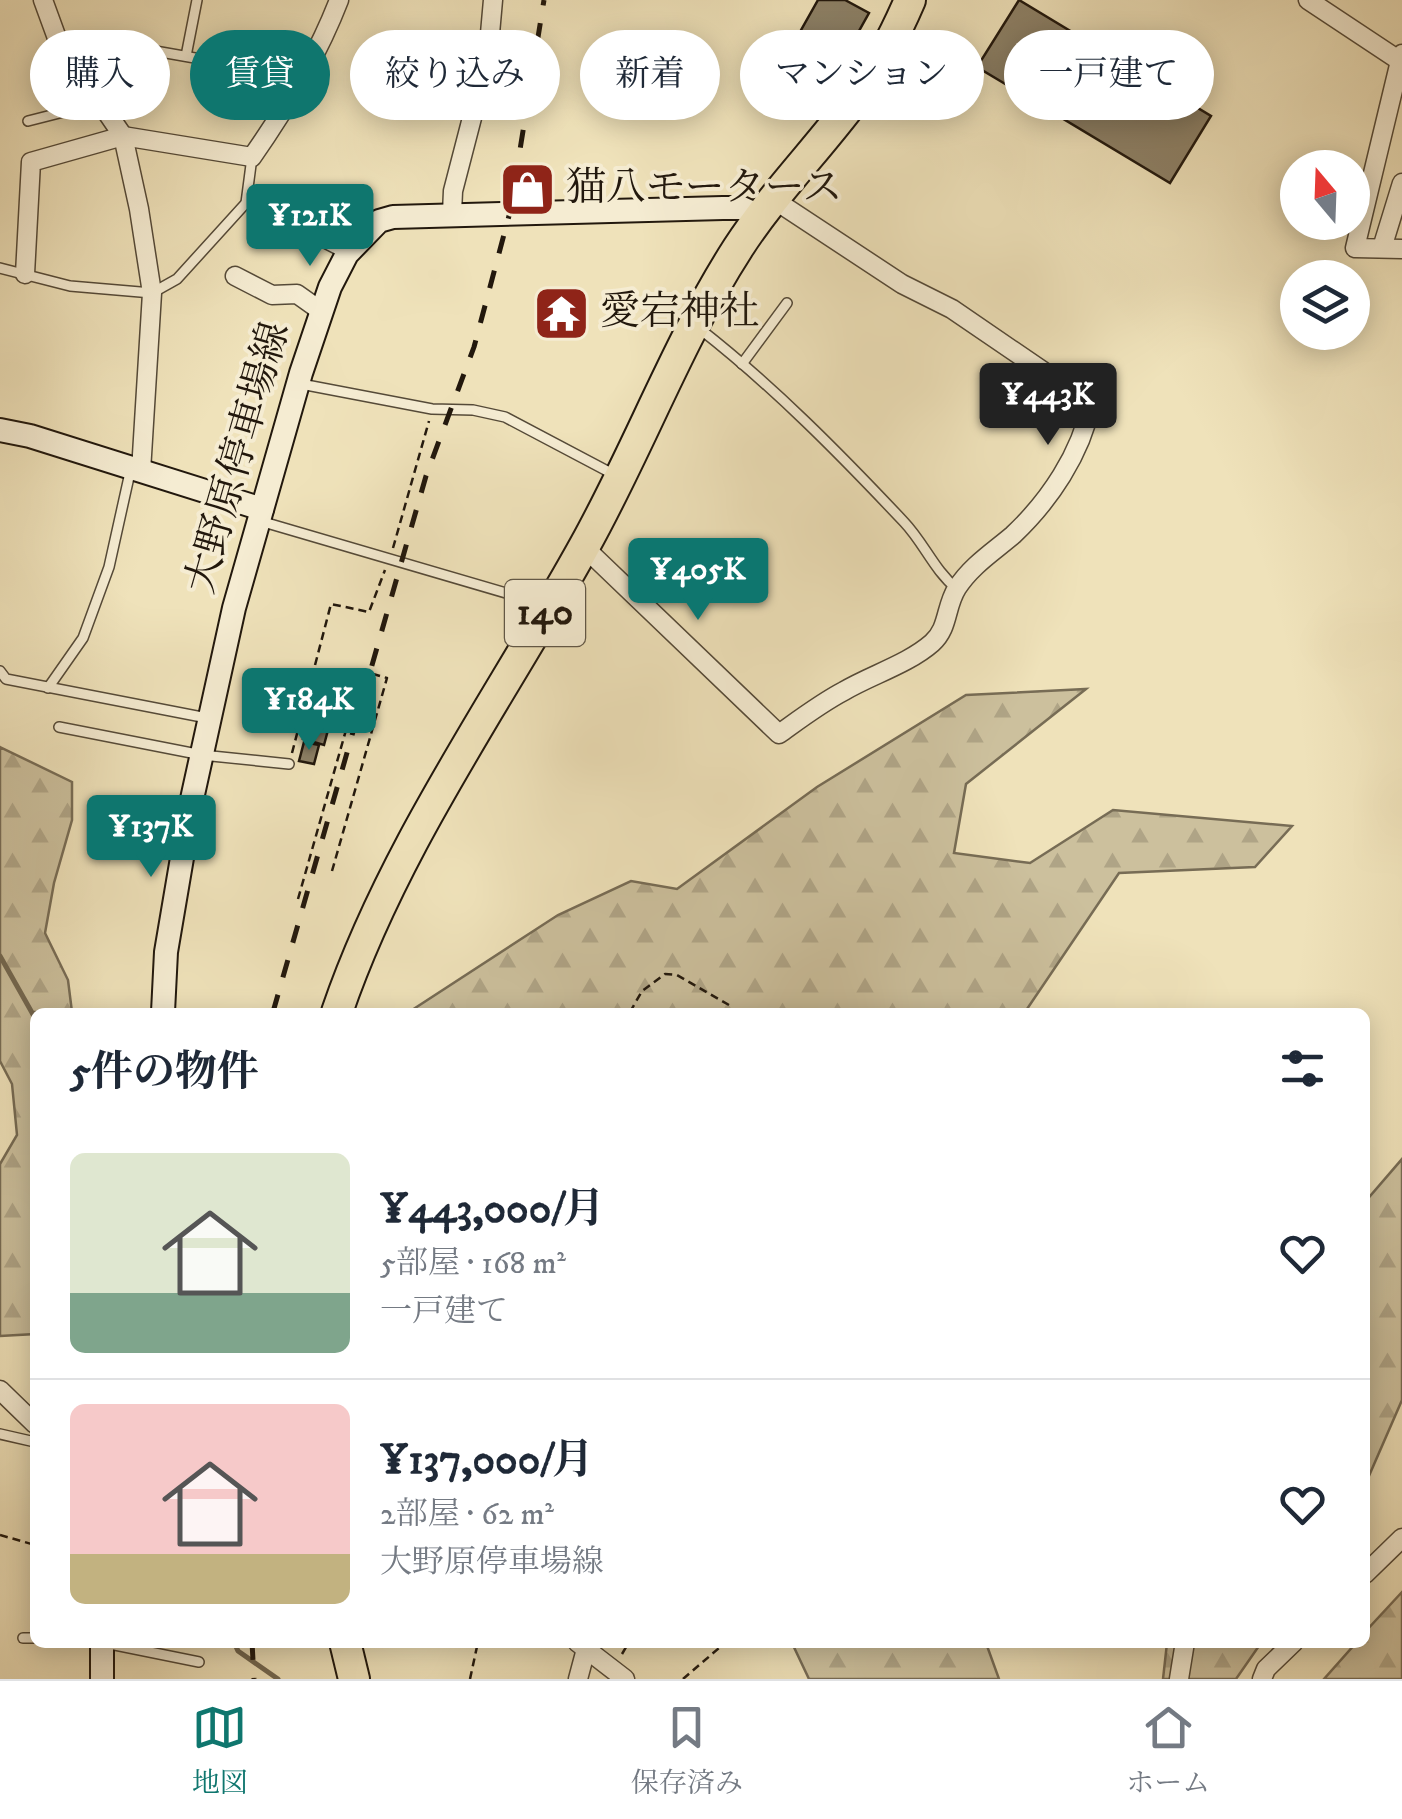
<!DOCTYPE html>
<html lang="ja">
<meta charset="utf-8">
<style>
body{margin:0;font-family:"IM FELL DW Pica","Noto Serif JP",serif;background:#f6f6f7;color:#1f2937;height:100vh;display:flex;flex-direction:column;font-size:38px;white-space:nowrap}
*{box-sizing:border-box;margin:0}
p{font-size:32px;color:#747a83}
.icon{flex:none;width:55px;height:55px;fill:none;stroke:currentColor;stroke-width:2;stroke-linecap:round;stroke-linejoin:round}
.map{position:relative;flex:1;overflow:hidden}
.side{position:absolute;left:30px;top:1008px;width:1340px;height:640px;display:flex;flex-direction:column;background:#fff;border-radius:15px;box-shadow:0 5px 25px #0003}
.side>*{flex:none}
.banner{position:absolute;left:30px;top:30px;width:1342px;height:90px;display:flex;gap:20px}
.needle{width:65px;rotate:341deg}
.fabs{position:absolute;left:1280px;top:150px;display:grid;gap:20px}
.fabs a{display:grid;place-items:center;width:90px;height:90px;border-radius:50%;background:#fff;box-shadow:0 5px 25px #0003;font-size:50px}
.price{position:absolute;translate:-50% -85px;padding:0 22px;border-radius:10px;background:#0f766e;color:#fff;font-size:32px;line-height:65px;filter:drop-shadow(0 2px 5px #0008)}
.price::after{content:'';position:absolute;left:50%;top:60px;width:30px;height:22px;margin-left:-15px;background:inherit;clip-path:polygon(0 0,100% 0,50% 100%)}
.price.on{background:#222;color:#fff}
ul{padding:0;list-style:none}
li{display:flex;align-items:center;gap:30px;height:250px;padding:0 40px}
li+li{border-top:2px solid #e0e1e3}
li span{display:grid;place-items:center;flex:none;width:280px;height:200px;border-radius:15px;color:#555}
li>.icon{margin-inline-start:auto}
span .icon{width:120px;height:120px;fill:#fffc;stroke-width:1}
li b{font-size:42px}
h2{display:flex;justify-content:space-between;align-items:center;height:120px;padding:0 40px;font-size:42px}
.pill{padding:0 35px;border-radius:45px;background:#fff;box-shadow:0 5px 25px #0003;font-size:35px;line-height:90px}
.pill.on{background:#0f766e;color:#fff}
.dock{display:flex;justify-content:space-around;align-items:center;height:140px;border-top:2px solid #e0e1e3;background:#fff;font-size:28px;color:#747a83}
.dock a{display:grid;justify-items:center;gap:5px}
.dock .on{color:#0f766e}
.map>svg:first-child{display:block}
.forest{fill:url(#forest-firs);stroke:#776c55;stroke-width:2.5}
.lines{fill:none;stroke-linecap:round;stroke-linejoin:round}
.stream{stroke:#736851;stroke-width:5}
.building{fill:#8d8167;stroke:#22180d;stroke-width:2.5}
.lane-casing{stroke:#554a38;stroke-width:12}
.street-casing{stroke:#554a38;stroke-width:21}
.secondary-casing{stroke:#22180d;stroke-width:26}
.highway-casing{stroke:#22180d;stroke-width:34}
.path{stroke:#22180d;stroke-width:2.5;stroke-dasharray:8 5;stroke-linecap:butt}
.lane{stroke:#f5ecd2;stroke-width:9}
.street{stroke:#f5ecd2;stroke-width:18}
.secondary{stroke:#f5ecd2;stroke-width:22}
.highway{stroke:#efe2ba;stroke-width:30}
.rail{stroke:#22180d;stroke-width:5;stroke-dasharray:18 18;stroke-linecap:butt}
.labels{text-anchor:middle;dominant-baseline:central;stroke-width:8;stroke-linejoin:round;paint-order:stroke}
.shield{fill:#f5ecd2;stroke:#615848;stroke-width:2.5}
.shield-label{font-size:38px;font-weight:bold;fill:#22180d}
.poi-label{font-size:40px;fill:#22180d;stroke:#f5ecd2;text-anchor:start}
.street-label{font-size:40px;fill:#22180d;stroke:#f5ecd2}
</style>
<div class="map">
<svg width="1402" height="1679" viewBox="0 0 1402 1679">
<defs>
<pattern id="forest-firs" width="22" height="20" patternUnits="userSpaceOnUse" patternTransform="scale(2.5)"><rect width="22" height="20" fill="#ccc09d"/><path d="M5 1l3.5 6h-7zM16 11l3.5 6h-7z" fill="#afa486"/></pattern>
</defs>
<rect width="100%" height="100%" fill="#efe2ba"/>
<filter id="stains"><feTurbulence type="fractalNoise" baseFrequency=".002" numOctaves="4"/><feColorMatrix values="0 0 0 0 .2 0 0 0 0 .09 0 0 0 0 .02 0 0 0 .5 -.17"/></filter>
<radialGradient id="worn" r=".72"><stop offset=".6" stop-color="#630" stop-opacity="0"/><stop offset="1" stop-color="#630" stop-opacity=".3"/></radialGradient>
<g class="forest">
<polygon points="1086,689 966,784 954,853 1030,863 1113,810 1292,826 1255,867 1119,873 1025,1012 409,1012 558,915 631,881 677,889 817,787 966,695"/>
<polygon points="0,747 72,782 72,820 54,883 45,933 68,980 72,1012 35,1012 35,1334 0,1336 0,1164 17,1135 12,1084 0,1061"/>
<polygon points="1402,1159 1402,1400 1365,1485 1365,1202"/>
<polygon points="1402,1592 1402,1679 1324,1679 1356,1643 1365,1642 1365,1632"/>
<polygon points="792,1643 986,1643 999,1679 809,1679"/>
<polygon points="1167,1643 1261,1643 1236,1679 1163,1679"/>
</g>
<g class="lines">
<g class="stream">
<polyline points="0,956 35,1018"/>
<polyline points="234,1642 238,1651 278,1679"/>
</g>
</g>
<g class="building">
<polygon points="818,0 845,0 869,13 841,63 796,39"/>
<polygon points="1019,0 1211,116 1170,183 977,67"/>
<polygon points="320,676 341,681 324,745 303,739"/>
<polygon points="304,742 319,745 314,764 299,761"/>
</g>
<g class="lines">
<defs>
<g id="lane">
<polyline points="186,56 197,0"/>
<polyline points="72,58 135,67 138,48 229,64"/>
<polyline points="369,60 477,93"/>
<polyline points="28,121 99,103"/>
<polyline points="246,203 346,254"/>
<polyline points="0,268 70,286 152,293 177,279 246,203 252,157"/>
<path d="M700,329C773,386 840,454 904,522C924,543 934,570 957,589"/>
<polyline points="742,364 787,303"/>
<polyline points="301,384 432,409 473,410 505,417 613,474"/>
<polyline points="260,521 547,605"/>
<polyline points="0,671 6,679 207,718"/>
<polyline points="48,688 83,638 109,567 131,468"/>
<polyline points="59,727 202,755 289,764"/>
<polyline points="0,1434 35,1442"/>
<polyline points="23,1638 35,1638"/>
<polyline points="105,1643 199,1662"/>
</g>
<g id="street">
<polyline points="43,0 58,41 123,136 139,209 152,293 141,471"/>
<polyline points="1308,0 1400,61 1402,54"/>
<polyline points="1400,61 1355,248 1402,249"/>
<polyline points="452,213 453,191 488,56 493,0"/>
<polyline points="1382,248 1402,183"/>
<path d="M25,274L31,162L123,136L252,157C287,107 317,57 339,0"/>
<polyline points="235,276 272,295 297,294 321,311"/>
<path d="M584,547L779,734C800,719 821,703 844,691C871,675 908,664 932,643C949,628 945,607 957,588C971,566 993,552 1013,535C1049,501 1081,454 1091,404L952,309L902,284L773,199"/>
<polyline points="0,1390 35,1424"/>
<polyline points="1365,1574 1402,1538"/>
<polyline points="577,1642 625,1679"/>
<polyline points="578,1679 586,1649"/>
<polyline points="1179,1679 1185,1642"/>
<polyline points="1262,1679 1266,1669 1294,1642"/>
</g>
<g id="secondary">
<polyline points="0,430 30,436 262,509"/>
<polyline points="163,1012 166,952 192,799 234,608 301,373 330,287 347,254 379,221 393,217 723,208 742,208 759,216"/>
<polyline points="102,1642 102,1679"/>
</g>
<g id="highway">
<path d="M337,1012C394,845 500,699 585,545C639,448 678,341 738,248C772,195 817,150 855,99C877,69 895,35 910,0"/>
<polyline points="345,1642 354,1679"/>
</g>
</defs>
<use href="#lane" class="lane-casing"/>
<use href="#street" class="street-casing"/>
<use href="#secondary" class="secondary-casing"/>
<use href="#highway" class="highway-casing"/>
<g class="path">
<polyline points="393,548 429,421"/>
<polyline points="292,753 331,604 369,612 385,570"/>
<polyline points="332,871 387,678 363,671 350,715 332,712"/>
<polyline points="298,899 350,716"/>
<polyline points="630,1012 642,991 665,974 677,975 729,1005"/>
<polyline points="0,1535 35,1545"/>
<polyline points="622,1654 629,1642"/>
<polyline points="470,1679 478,1642"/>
<polyline points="683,1679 726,1642"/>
</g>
<use href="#lane" class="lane"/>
<use href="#street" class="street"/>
<use href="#secondary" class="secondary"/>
<use href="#highway" class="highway"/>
<g class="rail">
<polyline points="273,1012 426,476 474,347 510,212 544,0"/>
<polyline points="252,1642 254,1679"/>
</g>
</g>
<defs>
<symbol id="shop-square" viewBox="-11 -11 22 22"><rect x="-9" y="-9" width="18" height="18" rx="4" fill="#8f2418" stroke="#f5ecd2"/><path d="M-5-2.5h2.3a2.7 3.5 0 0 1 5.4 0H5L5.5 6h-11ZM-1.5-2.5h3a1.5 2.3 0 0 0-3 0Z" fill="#fff"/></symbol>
<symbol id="temple-square" viewBox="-11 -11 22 22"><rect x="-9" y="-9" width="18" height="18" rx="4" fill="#8f2418" stroke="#f5ecd2"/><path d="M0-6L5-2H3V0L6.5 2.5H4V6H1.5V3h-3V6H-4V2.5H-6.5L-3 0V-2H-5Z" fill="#fff"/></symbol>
</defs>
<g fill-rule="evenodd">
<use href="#shop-square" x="496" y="158" width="63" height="63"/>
<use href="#temple-square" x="530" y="282" width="63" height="63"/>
</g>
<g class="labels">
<rect class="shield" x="505" y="580" width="80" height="66" rx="8"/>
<g class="shield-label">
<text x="545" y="613">140</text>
</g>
<g class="poi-label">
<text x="566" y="189">猫八モータース</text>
<text x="600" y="313">愛宕神社</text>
</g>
<g class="street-label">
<text transform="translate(239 458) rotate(-74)">大野原停車場線</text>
</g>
</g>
<rect width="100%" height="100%" filter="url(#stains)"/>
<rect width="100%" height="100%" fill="url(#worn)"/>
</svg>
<div class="fabs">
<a><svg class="needle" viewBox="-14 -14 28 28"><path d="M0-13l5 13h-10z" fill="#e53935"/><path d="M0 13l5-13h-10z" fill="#747a83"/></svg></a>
<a><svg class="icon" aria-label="layers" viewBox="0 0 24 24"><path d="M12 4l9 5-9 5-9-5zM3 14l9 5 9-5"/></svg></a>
</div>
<b class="price" style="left:310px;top:269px">¥121K</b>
<b class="price on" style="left:1048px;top:448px">¥443K</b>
<b class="price" style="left:698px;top:623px">¥405K</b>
<b class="price" style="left:309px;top:753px">¥184K</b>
<b class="price" style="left:151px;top:880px">¥137K</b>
<div class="banner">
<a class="pill">購入</a>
<a class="pill on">賃貸</a>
<a class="pill">絞り込み</a>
<a class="pill">新着</a>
<a class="pill">マンション</a>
<a class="pill">一戸建て</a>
</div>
<section class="side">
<h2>5件の物件<svg class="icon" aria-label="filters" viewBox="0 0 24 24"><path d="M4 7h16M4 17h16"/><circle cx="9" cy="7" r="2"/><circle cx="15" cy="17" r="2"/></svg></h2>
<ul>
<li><span style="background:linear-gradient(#dfe7d0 70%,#7fa58c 0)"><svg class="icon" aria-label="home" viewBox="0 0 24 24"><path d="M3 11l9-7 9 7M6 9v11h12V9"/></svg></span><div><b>¥443,000/月</b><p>5部屋 · 168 m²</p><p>一戸建て</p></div><svg class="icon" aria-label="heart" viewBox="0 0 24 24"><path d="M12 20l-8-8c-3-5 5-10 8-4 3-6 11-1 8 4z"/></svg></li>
<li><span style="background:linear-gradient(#f6c9c9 75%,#c2b280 0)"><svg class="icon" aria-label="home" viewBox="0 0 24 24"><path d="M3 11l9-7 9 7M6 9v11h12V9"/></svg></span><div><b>¥137,000/月</b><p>2部屋 · 62 m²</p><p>大野原停車場線</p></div><svg class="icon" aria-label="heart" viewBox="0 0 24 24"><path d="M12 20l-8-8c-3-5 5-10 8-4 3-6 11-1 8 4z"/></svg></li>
</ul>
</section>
</div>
<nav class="dock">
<a class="on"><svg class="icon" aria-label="map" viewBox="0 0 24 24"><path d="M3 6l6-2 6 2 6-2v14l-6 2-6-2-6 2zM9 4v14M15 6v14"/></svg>地図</a>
<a><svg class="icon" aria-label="saved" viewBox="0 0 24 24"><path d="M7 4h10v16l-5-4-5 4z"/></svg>保存済み</a>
<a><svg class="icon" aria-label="home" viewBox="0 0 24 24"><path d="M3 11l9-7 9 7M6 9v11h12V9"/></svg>ホーム</a>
</nav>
